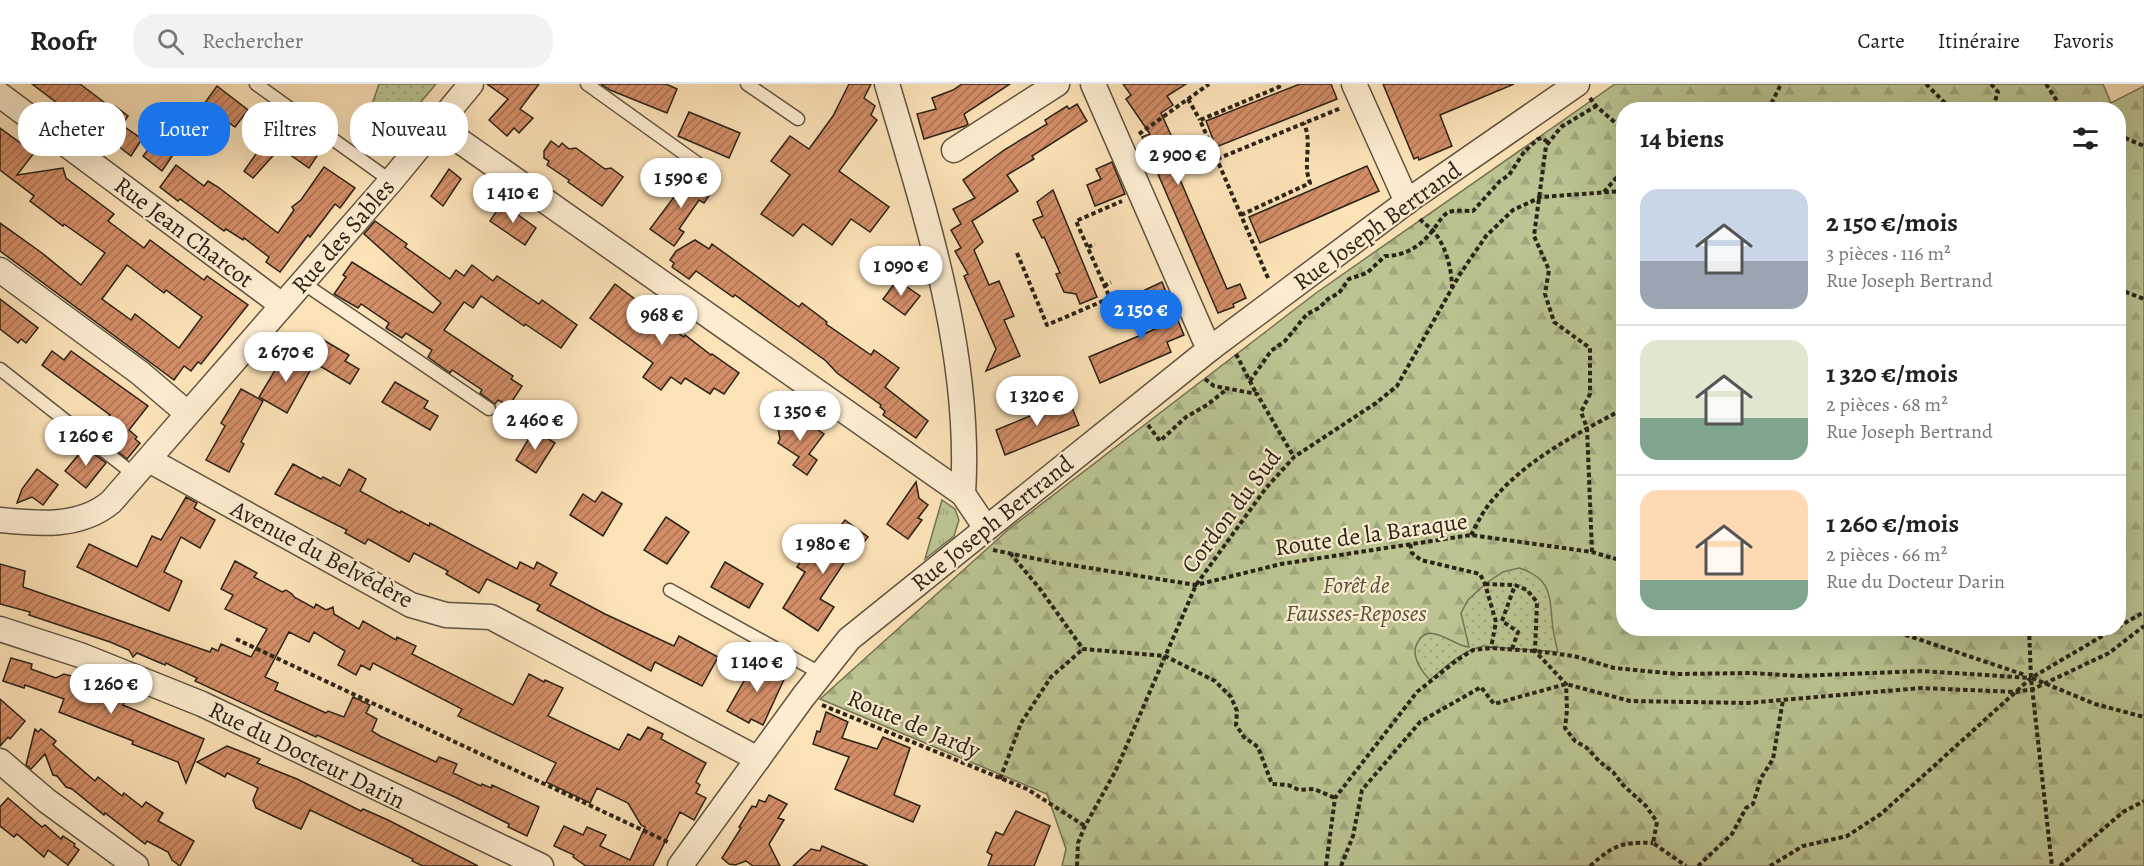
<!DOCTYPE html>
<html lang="fr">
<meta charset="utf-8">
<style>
body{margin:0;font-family:Alegreya,serif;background:#f2f2f2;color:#222;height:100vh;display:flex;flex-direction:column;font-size:22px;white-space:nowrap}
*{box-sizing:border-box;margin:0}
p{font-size:20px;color:#767676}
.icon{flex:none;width:33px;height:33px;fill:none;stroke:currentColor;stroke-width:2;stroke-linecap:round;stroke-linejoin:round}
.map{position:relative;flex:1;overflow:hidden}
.drawer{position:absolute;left:1616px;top:18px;width:510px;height:534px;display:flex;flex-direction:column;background:#fff;border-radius:24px;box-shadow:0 6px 24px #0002}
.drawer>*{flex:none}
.banner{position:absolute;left:18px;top:18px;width:570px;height:54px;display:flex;gap:12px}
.price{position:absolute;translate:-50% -51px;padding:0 14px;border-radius:21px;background:#fff;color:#222;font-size:20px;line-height:39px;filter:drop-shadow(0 2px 3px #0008)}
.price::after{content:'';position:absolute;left:50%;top:36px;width:18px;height:14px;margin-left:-9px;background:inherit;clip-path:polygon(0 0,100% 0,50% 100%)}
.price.selected{background:#1a73e8;color:#fff}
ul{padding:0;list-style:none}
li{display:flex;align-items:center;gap:18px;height:150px;padding:0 24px}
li+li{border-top:2px solid #e0e0e0}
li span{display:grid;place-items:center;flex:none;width:168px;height:120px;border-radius:18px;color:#555}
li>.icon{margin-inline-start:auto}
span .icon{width:72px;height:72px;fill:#fffc;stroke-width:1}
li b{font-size:26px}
h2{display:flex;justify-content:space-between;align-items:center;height:72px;padding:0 24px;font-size:26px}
.chip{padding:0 21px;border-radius:24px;background:#fff;box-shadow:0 6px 24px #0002;font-size:21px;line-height:54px}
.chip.selected{background:#1a73e8;color:#fff}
header{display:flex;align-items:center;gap:36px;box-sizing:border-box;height:84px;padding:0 30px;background:#fff;border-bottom:2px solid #e0e0e0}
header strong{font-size:28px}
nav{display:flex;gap:33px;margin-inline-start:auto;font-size:21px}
.search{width:420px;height:54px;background:#f2f2f2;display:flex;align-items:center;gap:15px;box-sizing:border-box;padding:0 21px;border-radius:24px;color:#767676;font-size:22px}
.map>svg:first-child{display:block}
.grass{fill:url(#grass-tufts);stroke:#737455;stroke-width:1.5}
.forest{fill:url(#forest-firs);stroke:#737455;stroke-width:1.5;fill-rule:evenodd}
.park{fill:url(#park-dots);stroke:#737455;stroke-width:1.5}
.building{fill:url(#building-hatch);stroke:#2b2318;stroke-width:1.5;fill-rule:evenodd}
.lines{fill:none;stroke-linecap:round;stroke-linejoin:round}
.lane-casing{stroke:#5f5340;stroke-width:15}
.street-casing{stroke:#5f5340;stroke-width:27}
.path{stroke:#2b2318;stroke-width:4;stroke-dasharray:4.5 3;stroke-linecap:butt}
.lane{stroke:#fdecd0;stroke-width:12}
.street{stroke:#fdecd0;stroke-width:24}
.labels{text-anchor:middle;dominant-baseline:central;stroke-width:4.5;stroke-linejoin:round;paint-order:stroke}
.street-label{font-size:24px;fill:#2b2318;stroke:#fdecd0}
.park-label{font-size:24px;font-style:italic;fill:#56533d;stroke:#fdecd0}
</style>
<header>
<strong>Roofr</strong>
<div class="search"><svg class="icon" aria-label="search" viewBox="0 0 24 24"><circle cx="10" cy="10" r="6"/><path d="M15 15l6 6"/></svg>Rechercher</div>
<nav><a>Carte</a><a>Itinéraire</a><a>Favoris</a></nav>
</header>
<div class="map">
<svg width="2144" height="782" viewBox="0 0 2144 782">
<defs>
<pattern id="grass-tufts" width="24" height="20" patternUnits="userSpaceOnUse" patternTransform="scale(1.5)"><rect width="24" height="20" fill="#bbc492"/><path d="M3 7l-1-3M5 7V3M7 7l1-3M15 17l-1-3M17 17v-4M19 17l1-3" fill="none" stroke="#a1a87d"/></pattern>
<pattern id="forest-firs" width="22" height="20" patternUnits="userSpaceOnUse" patternTransform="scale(1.5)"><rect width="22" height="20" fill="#bbc492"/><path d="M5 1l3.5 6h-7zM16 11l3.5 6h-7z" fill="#a1a87d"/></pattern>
<pattern id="park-dots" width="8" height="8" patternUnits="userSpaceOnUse" patternTransform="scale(1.5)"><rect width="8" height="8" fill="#bbc492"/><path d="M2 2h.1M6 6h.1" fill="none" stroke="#a1a87d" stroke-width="1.8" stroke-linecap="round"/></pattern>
<pattern id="building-hatch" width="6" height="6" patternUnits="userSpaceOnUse" patternTransform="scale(1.5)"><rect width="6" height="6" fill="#d38d67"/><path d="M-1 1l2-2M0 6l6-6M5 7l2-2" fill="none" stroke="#ab7354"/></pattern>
</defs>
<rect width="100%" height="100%" fill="#fce2b7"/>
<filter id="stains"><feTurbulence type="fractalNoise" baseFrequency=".00333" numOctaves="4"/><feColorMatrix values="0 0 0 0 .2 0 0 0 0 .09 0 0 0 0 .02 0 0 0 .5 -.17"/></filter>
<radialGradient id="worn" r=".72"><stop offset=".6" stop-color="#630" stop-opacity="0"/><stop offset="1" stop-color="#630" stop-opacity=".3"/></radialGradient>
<polygon class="grass" points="942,416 955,425 959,436 954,452 925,475"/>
<path class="forest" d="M1615,0H2103L2111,19L2144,2V782H1062L1066,765L1047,710L820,615L1009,445L1316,209ZM1623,26H2118V544H1623Z"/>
<g class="park">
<polygon points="379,0 436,0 387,58 360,41 369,29"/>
<path d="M1519,484C1554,495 1549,514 1553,545C1554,552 1556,560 1558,568L1483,562C1462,567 1446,582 1430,596C1422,588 1412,574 1416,562C1427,533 1454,563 1469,563L1461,529L1468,516L1485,500L1503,488Z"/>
</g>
<g class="building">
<polygon points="32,0 80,0 113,25 115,22 128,32 122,41 142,55 131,72 110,56 109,58 102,53"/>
<polygon points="487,0 539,0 520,25 533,34 519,49 514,44 507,52 489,36 508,15"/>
<polygon points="601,0 666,0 677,5 667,29 610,6"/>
<polygon points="849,0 871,0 864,14 875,22 871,31 877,36 839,87 889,123 870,148 851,135 832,161 803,140 793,152 761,130 790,91 771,77 790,52 809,65 833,32"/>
<polygon points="962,0 1010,0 964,30 968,40 965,42 924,55 917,30 936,25 932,14 953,6"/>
<polygon points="1123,0 1186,0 1167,12 1173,21 1161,29 1175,60 1166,63 1227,205 1240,200 1246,214 1233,220 1234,223 1218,229 1142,53 1150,50 1126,15 1131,11"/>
<polygon points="1300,0 1331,0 1337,15 1216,63 1206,37"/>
<polygon points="1383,0 1514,0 1440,31 1452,62 1419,76 1418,73 1414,75"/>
<polygon points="217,2 248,26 235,43 229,39 221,50 196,31"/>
<polygon points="1077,20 1087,37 1032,72 1034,75 1007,91 1018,107 972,137 983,158 974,166 989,201 999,197 1014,232 1004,236 1020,272 986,287 996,265 964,192 968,190 955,167 961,164 951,146 961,140 953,125 975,114 963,96 1004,66 1047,40 1045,36 1067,22 1069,25"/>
<polygon points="689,28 740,49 729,74 678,52"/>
<polygon points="276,42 317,72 309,84 280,64 253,94 244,87"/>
<path d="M0,44L34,69L17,91L63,84L66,94L114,130L108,137L144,164L150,156L204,196L207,192L248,221L201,280L198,278L191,287L184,282L174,296L0,167V139L42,169L81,201L105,169L64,140L63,142L30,117L34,112L0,86ZM127,181L164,209L166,206L202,233L179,264L135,230L131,236L102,215Z"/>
<polygon points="159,51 177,65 162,87 143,72"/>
<polygon points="551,57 559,63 562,59 569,65 576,64 605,85 611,84 623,93 602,122 568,98 569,96 547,81 549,77 544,74 544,67"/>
<polygon points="1112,78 1125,110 1095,122 1087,101 1101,95 1096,85"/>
<polygon points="176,81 204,102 208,97 218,103 278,149 294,126 292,123 301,116 324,83 355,104 340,124 335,120 310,153 308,151 280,188 266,178 269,173 244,154 243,156 226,145 224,147 180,115 178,117 160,103"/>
<polygon points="1367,82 1379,107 1260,159 1249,133"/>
<polygon points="449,85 461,95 443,122 431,112"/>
<polygon points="689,93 697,99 700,93 715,103 704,119 699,116 679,145 684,148 674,162 650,145"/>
<polygon points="1053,106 1097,213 1080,220 1076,210 1064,208 1056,190 1060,189 1044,153 1042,154 1033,136 1043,132 1037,118"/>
<polygon points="502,119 536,144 525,161 490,137"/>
<polygon points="375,137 407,160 405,163 450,195 456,186 464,192 472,181 493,197 497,192 539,220 542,216 577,241 561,264 525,240 524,242 481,212 473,224 464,218 444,246 513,292 511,295 522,302 509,322 498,316 495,320 480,309 482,306 452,286 450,289 428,273 432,266 406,249 402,254 386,244 389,239 361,220 358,224 334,210 346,193 343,191 352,178 433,229 441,219 364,150"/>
<polygon points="695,156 709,165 712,160 799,223 802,219 827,238 826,240 871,271 874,266 899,284 885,303 928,337 916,354 883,331 885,327 880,323 881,321 837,289 826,277 735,211 733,213 696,187 689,195 672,183 674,179 670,176 676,167"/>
<polygon points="897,196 920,212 905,231 883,215"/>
<polygon points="1162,198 1184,251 1167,258 1171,268 1100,299 1089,273 1160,243 1145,206"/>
<polygon points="615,200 640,219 636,224 684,253 685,251 711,271 712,270 739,289 724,310 714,304 710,310 685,294 681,300 671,293 661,306 643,293 653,279 590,234"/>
<polygon points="0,215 38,244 26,259 21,255 18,259 0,245"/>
<polygon points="315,251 349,271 345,277 359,285 350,300 303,272"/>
<polygon points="52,267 64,276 71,267 148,322 129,346 137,353 135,355 140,359 127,375 95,349 110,331 42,281"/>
<polygon points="286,268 312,283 287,329 259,313"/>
<polygon points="395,298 428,317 424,324 438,332 430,346 382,318"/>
<polygon points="241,305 263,317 241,358 244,360 229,388 206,376 225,342 221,339"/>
<polygon points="1069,316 1079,341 1005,371 996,346"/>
<polygon points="784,335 795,335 801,339 803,336 824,350 809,370 817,376 807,391 793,381 799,373 778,359 780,355 778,344"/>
<polygon points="534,346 555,359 536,389 516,376"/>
<polygon points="85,363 106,379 86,404 65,387"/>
<polygon points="293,380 321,395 323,393 340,402 349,385 366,395 360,407 400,429 401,427 429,442 430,439 517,485 520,478 534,485 537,478 557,489 550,501 605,530 674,562 679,552 718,573 702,602 655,578 651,587 537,526 540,521 487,495 479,509 446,490 448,487 414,469 409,478 368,455 365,460 345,449 347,446 275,410"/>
<polygon points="37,385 58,401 43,421 32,413 17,419 22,405"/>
<polygon points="916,398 919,414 928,421 918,434 922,436 908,455 887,440"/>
<polygon points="602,408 622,420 603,452 570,431 583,410 595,418"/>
<polygon points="186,413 197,419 194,424 215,436 200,464 181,453 164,488 182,497 169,527 77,483 89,460 137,483 152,452 161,456"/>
<polygon points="666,433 689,448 667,480 644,466"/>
<polygon points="845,436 868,453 851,475 848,473 820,515 834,523 818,547 783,524 805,488 797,483 809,464 819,470"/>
<polygon points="235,477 257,489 254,493 282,508 286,506 292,510 294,513 314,524 316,520 326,526 333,523 334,530 359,545 363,537 396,556 397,553 416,562 412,570 513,621 529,590 544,598 545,596 563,604 548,632 619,666 628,650 640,656 648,643 663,650 661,655 706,679 696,698 700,701 696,709 706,714 694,736 680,728 653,782 586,782 573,773 574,771 554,762 564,742 583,751 587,743 606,751 600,762 630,776 645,743 641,741 628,719 597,704 590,719 546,698 556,679 458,632 462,625 373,579 370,586 361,581 356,591 338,581 345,567 314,548 309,558 289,548 265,593 278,599 275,606 326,629 328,627 344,633 353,613 370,621 366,629 377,635 372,647 380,652 436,678 439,673 457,680 453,689 481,702 482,700 491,704 492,701 539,723 527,752 508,743 509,740 455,713 317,651 316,653 195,597 197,594 166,579 165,581 137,569 133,573 129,566 110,558 29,531 30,528 0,520 0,480 25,487 23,503 210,568 212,564 218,567 221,560 251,573 267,545 225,525 233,511 221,505"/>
<polygon points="725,478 763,500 749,524 711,503"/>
<polygon points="11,574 32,580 31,585 56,594 64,590 86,596 87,599 95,601 94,605 125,617 123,621 204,655 186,699 178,678 132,660 133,657 59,628 64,615 25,601 24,604 3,597"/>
<polygon points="757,574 786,591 763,641 751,635 749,639 727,627"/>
<polygon points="0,615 25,637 10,655 8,653 0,662"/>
<polygon points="826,628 848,638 842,654 877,665 883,653 910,664 894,711 920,722 913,738 835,705 849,673 813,660 817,647 820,648"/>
<polygon points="35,645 38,648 41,645 56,657 53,661 95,697 98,693 122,712 124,709 142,723 146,718 163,729 158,737 194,757 180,782 172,776 168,768 147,757 145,760 105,729 104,731 72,705 66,703 57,692 53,691 45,670 31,685 26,681"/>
<polygon points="227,662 260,675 257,679 297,695 361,727 363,725 388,736 478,782 423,782 412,777 413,775 310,726 301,745 292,741 256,724 253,716 258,704 227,689 225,693 197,678"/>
<polygon points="769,711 787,720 778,734 784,736 769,760 780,782 753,782 746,777 735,781 729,780 722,774 741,744 739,743 752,722 756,723 759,716 765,718"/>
<polygon points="8,714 42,743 45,741 61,755 63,752 75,760 74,762 79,766 68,781 48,766 44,773 17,750 14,753 0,742 0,723"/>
<polygon points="1016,727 1050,742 1034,782 988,782 992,771 987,768 996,748 1003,751"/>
<polygon points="822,762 868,782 793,782 811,765 820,767"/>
</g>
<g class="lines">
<defs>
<g id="lane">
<polyline points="256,0 391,97"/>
<polyline points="587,0 707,86"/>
<polyline points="747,0 798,35"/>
<polyline points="303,199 489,325"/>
<polyline points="0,285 136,392"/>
<polyline points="670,506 820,589"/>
</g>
<g id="street">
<path d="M887,0C926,132 972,271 963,410"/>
<polyline points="1093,0 1204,254 1211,264"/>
<polyline points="1354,0 1407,118"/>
<polyline points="0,11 282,221"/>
<polyline points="437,41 963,410 986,444"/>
<polyline points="954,66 1057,0"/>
<polyline points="0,186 140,289 187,329"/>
<polyline points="149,376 411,521 446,531 491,533 758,675"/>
<path d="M0,436C38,440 80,444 111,418L391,97L471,0"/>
<polyline points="0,545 80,571 202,620 541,782"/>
<polyline points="0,677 47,717 136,782"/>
<polyline points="680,782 803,613 849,555 1211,264 1412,114 1577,0"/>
</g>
</defs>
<use href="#lane" class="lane-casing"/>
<use href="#street" class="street-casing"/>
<g class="path">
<polyline points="1926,0 1952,26"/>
<polyline points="1991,0 1998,8 1992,26"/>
<polyline points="2046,0 2063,26"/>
<polyline points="1590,14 1596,22 1619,42 1623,42"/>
<polyline points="1188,15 1200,36"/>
<polyline points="1768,26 1781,0"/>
<polyline points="1139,50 1209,0"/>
<polyline points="2118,51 2144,62"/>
<polyline points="1217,75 1341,24"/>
<polyline points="1604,108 1623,86"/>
<path d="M1241,131L1310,99C1302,78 1313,61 1304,39"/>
<path d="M1420,135C1424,140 1430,143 1434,148C1446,162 1452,186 1452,204"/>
<polyline points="1088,163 1095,160"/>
<polyline points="1017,169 1047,241 1110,214 1076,137 1122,117"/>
<polyline points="1268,194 1200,36 1279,3 1280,0"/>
<polyline points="1104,202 1111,198"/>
<polyline points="2118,205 2144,215"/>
<polyline points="1236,270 1256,309"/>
<polyline points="1205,295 1214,302 1257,310 1294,373"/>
<path d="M1250,297L1271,267L1285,257L1307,230L1319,224L1328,215L1339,209L1349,195L1367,189L1385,172C1405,172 1421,162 1433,146C1438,140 1442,131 1449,128C1455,126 1466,127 1473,127L1500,97L1509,91L1524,68L1538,55L1542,54L1549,59"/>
<polyline points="1148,341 1160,357 1186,333 1207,321 1227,305"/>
<path d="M1471,451C1476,442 1481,431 1487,423C1521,378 1575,351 1623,325"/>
<polyline points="1410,460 1412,469 1421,476 1480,490 1485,500 1496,538 1491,564"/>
<polyline points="993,466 1052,478 1196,501 1281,480 1471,451 1592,468 1623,477"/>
<polyline points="1592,468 1587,344 1581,328 1590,310 1590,264 1554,238 1545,210 1549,186 1534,152 1546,62 1561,43 1596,22"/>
<polyline points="1010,469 1040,505 1083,565 1165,572 1215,597 1231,613 1237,627 1236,641 1244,653 1258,663 1272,700 1288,701 1299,706 1314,705 1335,714"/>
<polyline points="1485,500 1515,501 1527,506 1537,518 1535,567 1566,600 1567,626 1565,644 1575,657 1587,664 1600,678 1613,688 1623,701 1646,722 1657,738 1653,759 1686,782"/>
<polyline points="2118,543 2144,528"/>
<polyline points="1876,544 1909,552 2025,591"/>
<polyline points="2029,544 2031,594 2052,782"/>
<polyline points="236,555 670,759"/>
<polyline points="1512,565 1518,548 1502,537 1515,501"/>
<polyline points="2032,594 2095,620 2144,633"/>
<polyline points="822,621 1027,705 1085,742"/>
<polyline points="1000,695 1021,639 1051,593 1083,565"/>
<polyline points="1077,782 1078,759 1085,742 1116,686 1196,501 1266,404 1294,373 1376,319 1397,302 1460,190 1486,152 1513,126 1541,113 1623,107"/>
<polyline points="1326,782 1335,714 1417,608 1457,576 1473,566 1491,564 1535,567 1574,572 1614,584 1677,590 1751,589 1798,592 1922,587 2031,594"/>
<polyline points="1341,782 1353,752 1362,706 1420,638 1481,603 1494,620 1566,600 1630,617 1747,619 1921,604 2016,608 2033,605 2109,569 2144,542"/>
<path d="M1590,782C1614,761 1621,758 1653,759"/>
<polyline points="1698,782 1732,750 1746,724 1753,720 1761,694 1773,675 1783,616"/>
<polyline points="1770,782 1803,762 1847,752 1881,730 2031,594 2116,544"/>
<polyline points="2060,782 2123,728 2144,717"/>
</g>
<use href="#lane" class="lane"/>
<use href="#street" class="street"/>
</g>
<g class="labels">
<g class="street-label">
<text transform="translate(1377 142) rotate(-36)">Rue Joseph Bertrand</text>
<text transform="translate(184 148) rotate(37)">Rue Jean Charcot</text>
<text transform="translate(343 152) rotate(-49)">Rue des Sables</text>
<text transform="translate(1231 427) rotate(-53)">Cordon du Sud</text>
<text transform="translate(992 439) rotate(-39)">Rue Joseph Bertrand</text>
<text transform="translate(1371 450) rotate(-8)">Route de la Baraque</text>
<text transform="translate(322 470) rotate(28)">Avenue du Belvédère</text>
<text transform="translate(914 640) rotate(23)">Route de Jardy</text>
<text transform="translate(307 671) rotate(26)">Rue du Docteur Darin</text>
</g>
<g class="park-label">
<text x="1356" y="501">Forêt de<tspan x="1356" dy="28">Fausses-Reposes</tspan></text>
</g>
</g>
<rect width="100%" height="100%" filter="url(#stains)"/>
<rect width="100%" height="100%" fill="url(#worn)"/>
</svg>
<b class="price" style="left:1178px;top:102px">2 900 €</b>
<b class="price" style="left:681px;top:125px">1 590 €</b>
<b class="price" style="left:513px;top:140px">1 410 €</b>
<b class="price" style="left:901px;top:213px">1 090 €</b>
<b class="price selected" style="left:1141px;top:257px">2 150 €</b>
<b class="price" style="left:662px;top:262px">968 €</b>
<b class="price" style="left:286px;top:299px">2 670 €</b>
<b class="price" style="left:1037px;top:343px">1 320 €</b>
<b class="price" style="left:800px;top:358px">1 350 €</b>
<b class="price" style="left:535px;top:367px">2 460 €</b>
<b class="price" style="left:86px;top:383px">1 260 €</b>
<b class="price" style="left:823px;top:491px">1 980 €</b>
<b class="price" style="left:757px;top:609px">1 140 €</b>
<b class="price" style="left:111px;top:631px">1 260 €</b>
<div class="banner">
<a class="chip">Acheter</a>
<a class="chip selected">Louer</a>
<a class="chip">Filtres</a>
<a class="chip">Nouveau</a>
</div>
<section class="drawer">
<h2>14 biens<svg class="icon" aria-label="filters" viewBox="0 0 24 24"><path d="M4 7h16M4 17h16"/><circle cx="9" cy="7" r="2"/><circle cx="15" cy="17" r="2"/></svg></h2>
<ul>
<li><span style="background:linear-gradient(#c9d6e8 60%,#9aa5b1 0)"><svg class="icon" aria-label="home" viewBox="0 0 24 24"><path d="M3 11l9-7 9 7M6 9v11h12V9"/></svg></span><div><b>2 150 €/mois</b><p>3 pièces · 116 m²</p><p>Rue Joseph Bertrand</p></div></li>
<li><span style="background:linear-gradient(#dfe7d0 65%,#7fa58c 0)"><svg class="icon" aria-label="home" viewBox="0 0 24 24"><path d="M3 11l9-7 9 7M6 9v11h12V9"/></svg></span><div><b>1 320 €/mois</b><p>2 pièces · 68 m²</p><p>Rue Joseph Bertrand</p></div></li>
<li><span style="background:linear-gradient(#ffd9b3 75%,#7fa58c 0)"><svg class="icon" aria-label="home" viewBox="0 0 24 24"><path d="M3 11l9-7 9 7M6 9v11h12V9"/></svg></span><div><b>1 260 €/mois</b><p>2 pièces · 66 m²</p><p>Rue du Docteur Darin</p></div></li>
</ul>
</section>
</div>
